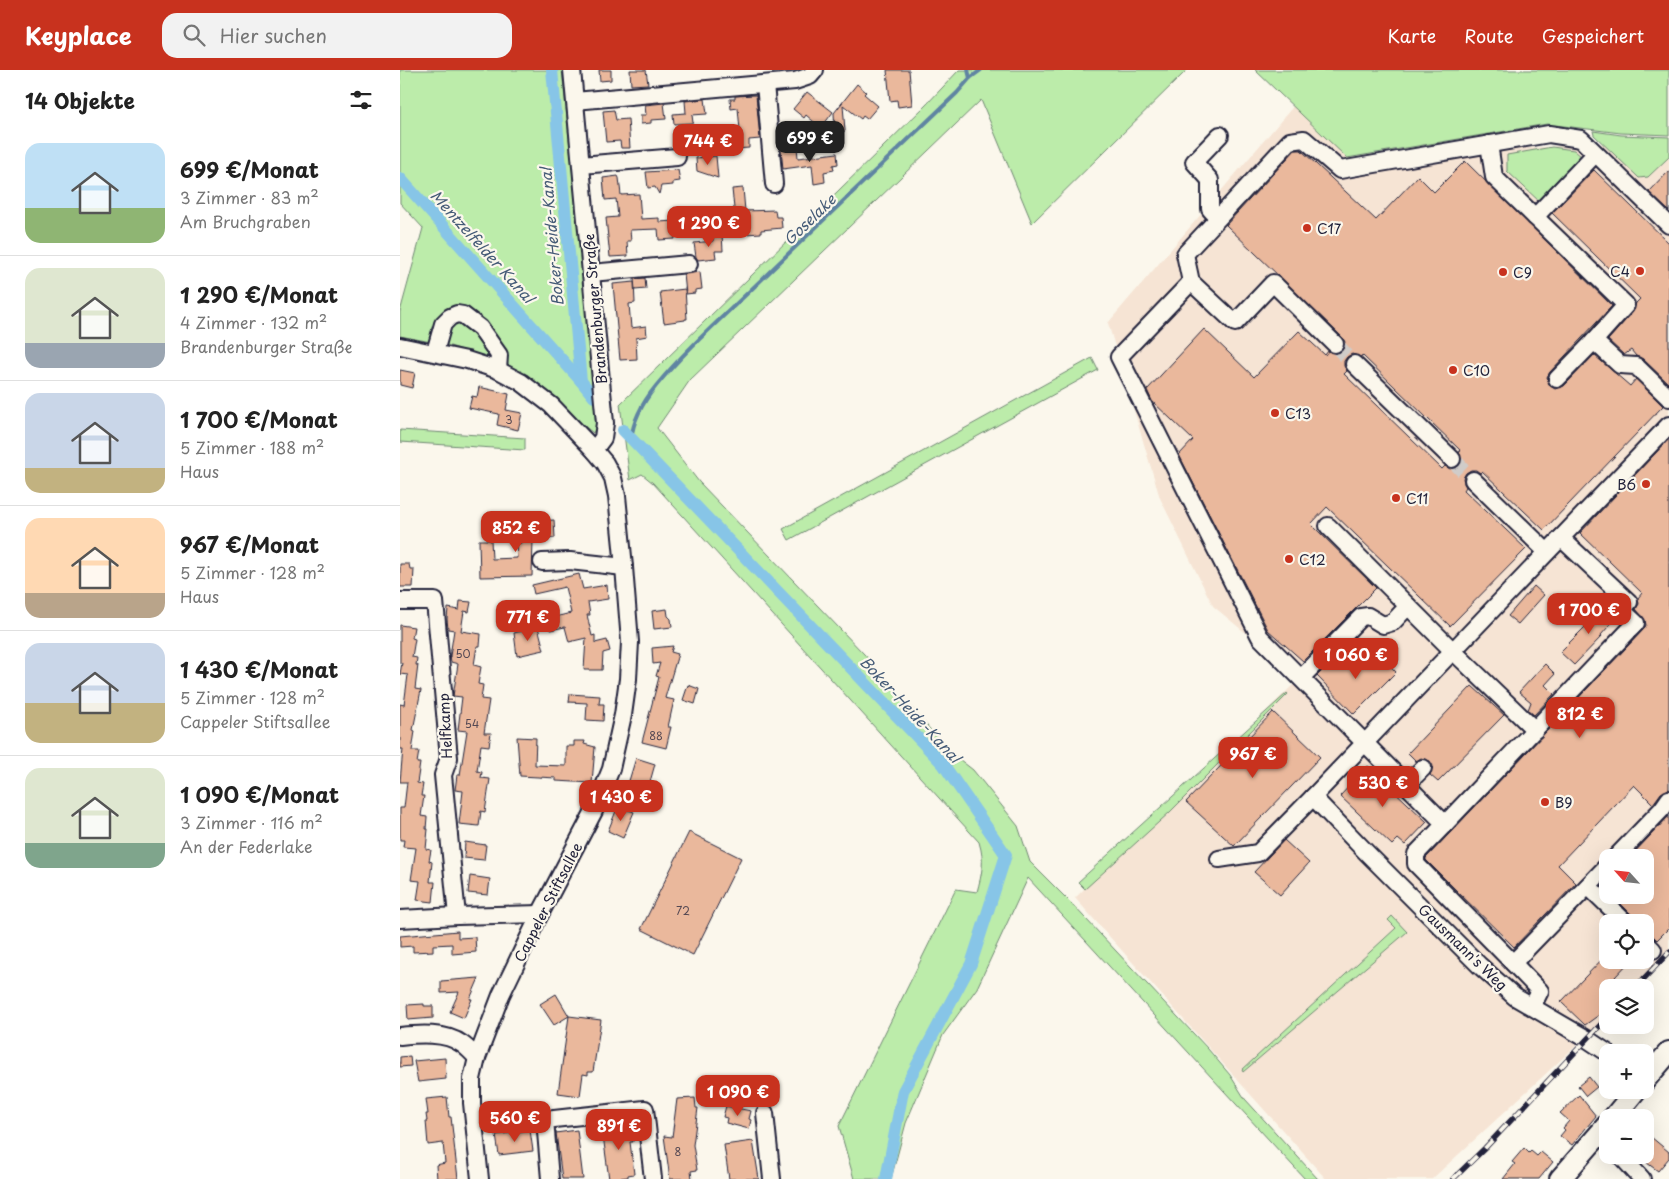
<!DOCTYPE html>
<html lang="de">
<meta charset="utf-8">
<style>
body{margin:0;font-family:"Playpen Sans",sans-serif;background:#f2f2f2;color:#222;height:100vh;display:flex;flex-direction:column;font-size:19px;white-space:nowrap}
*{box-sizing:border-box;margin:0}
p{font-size:16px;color:#767676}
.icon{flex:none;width:28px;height:28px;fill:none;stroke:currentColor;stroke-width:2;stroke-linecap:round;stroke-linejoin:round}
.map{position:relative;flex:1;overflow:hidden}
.side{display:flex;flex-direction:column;background:#fff;width:400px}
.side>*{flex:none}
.needle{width:32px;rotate:297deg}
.tools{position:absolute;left:1199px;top:779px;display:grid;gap:10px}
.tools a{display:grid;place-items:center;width:55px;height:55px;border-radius:10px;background:#fff;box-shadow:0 5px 20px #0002;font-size:25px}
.price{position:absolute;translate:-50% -42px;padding:0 11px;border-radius:10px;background:#c8321e;color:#fff;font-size:16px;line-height:32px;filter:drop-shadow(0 1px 2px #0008)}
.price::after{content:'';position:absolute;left:50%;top:30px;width:15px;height:11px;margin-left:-8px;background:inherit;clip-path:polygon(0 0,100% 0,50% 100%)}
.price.selected{background:#222;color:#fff}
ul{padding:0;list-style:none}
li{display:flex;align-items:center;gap:15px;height:125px;padding:0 25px}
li+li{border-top:1px solid #e0e0e0}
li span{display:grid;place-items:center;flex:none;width:140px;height:100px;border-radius:15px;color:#555}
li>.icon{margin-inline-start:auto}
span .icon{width:60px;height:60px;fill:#fffc;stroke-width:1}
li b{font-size:21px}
h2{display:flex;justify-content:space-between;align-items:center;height:60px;padding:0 25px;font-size:21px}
header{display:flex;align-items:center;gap:30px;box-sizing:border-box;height:70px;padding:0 25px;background:#c8321e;color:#fff}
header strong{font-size:24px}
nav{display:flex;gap:28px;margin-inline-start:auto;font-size:18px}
.search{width:350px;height:45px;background:#f2f2f2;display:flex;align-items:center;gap:12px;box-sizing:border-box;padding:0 18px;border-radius:15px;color:#767676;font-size:19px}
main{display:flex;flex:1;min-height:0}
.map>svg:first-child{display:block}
.built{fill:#f6e4d4;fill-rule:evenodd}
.green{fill:#bcecaa;stroke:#6f8772}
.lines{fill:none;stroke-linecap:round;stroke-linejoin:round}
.stream{stroke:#5f84a2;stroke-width:4}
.canal{stroke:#87c5e7;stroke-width:12}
.building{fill:#eab89c;stroke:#22223b;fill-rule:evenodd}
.minor-tunnel{stroke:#d0ccc9;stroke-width:16;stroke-dasharray:16 8;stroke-linecap:butt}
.minor-casing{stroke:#22223b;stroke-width:20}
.major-casing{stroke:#22223b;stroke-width:24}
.minor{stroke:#fbf7ec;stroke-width:16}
.major{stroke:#fbf7ec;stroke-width:20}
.rail-casing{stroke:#22223b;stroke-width:5.5}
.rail{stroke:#fbf7ec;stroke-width:4;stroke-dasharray:11;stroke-linecap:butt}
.poi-dot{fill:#c8321e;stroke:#fbf7ec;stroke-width:2}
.labels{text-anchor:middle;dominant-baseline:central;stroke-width:4.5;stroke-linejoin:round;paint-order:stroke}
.number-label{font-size:11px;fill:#544853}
.poi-label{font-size:14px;fill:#22223b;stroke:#fbf7ec;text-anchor:start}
.street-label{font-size:14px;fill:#22223b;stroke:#fbf7ec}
.water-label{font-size:15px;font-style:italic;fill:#455b77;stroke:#fbf7ec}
</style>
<header>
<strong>Keyplace</strong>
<div class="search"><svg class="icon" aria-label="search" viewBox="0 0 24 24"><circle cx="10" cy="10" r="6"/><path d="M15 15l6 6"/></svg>Hier suchen</div>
<nav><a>Karte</a><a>Route</a><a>Gespeichert</a></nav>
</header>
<main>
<section class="side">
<h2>14 Objekte<svg class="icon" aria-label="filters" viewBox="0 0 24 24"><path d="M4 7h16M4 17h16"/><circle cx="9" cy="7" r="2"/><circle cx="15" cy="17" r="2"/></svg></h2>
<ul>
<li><span style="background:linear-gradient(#bfe0f5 65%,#8fb573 0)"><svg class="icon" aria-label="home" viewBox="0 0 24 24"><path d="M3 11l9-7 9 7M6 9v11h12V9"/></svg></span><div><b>699 €/Monat</b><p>3 Zimmer · 83 m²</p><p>Am Bruchgraben</p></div></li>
<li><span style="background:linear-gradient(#dfe7d0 75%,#9aa5b1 0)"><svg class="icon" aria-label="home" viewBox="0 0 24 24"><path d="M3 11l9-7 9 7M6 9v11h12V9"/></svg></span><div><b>1 290 €/Monat</b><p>4 Zimmer · 132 m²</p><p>Brandenburger Straße</p></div></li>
<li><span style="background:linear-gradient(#c9d6e8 75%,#c2b280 0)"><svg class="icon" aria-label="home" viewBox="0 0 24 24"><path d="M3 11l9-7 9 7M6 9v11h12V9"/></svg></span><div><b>1 700 €/Monat</b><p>5 Zimmer · 188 m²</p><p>Haus</p></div></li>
<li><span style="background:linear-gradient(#ffd9b3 75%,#b9a48a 0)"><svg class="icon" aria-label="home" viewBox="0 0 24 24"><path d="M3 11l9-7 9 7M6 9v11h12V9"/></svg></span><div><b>967 €/Monat</b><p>5 Zimmer · 128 m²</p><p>Haus</p></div></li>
<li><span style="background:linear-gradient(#c9d6e8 60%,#c2b280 0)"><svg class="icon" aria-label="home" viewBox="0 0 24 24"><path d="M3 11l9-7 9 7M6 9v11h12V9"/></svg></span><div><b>1 430 €/Monat</b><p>5 Zimmer · 128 m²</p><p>Cappeler Stiftsallee</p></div></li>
<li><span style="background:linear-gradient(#dfe7d0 75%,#7fa58c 0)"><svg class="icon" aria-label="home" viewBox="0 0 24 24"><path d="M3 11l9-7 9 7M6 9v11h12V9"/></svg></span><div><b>1 090 €/Monat</b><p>3 Zimmer · 116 m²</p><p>An der Federlake</p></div></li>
</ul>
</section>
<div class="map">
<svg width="1269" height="1109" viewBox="0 0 1269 1109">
<rect width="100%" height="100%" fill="#fbf7ec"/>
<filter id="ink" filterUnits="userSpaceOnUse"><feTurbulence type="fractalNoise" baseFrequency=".02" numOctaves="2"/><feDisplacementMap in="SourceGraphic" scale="10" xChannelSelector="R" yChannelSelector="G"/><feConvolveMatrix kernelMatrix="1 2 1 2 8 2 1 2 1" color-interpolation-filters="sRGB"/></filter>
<g filter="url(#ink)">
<path class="built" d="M897,32L947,88L1269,70V881L1235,917L1208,918L1207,947L1032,1109H926L675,828L900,608L813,536L760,428L708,253ZM1208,788H1245V825H1208ZM1208,852H1245V890H1208Z"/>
<g class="green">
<polygon points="0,0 162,0 198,353 193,363 158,334 113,302 66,281 47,275 0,266 0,242 23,158 0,133"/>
<path d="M559,0H787L632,153L581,30L290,310L257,358L299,412L464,584L550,682L573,700L618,756L630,792L670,832L808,979L830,1005L845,1029L918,1109H905L628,808L577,918L543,965L506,1053L491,1109H454L439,1056L556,819L577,822C582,803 585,792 579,772L253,413L242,404L230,410L220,334L526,35Z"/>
<polygon points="855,0 1269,0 1269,65 1221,63 1147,54 947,88"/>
<polygon points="1193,61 1221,65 1269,67 1269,87 1248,107 1239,108 1194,65"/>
<polygon points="1152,77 1174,80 1182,87 1141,133 1107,101 1107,85"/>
<polygon points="692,288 698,300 389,470 383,459"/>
<polygon points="0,360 125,368 125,380 0,372"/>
<polygon points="887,623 888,624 770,742 685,819 678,812"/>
<polygon points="992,846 1007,862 843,1002 842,1000 996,858 988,850"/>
</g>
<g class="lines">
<g class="stream">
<polyline points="568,0 570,8"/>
<path d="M231,370C233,350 243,332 256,316C286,279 323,247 357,214C423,150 490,87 557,23L570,8L581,0"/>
</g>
<g class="canal">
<polyline points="152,0 181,311 194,327"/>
<polyline points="0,108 181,311"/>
<polyline points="223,360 543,694 606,785 571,894 503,1021 486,1109"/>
</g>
</g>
<g class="building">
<polygon points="199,0 211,0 211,10 200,11"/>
<polygon points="230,0 246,0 248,14 231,15"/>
<polygon points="487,0 509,0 512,35 498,37 497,30 490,31"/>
<polygon points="457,14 466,22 464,24 478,36 467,49 463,46 461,49 443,35 445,61 435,63 434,43"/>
<polygon points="407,22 433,42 421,58 406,45 404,48 393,39"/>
<polygon points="356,25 360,69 349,70 349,78 335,79 334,60 340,60 338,38 331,39 330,29 335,29 335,26"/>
<polygon points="305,29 307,44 292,45 293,53 274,54 273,44 286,43 285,31"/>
<polygon points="264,33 266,49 251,50 251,53 241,54 241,45 246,45 245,35"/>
<polygon points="214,40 216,50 228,49 230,78 221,78 220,71 206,72 203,41"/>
<polygon points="397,77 398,88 437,83 438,94 433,95 434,100 424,102 425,112 414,114 412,95 383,99 381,79"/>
<path d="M895,80H901L976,150L1018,106L1034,122L1065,91L1212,236L1150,302L1147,307L1150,316L1155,319L1164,316L1194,285L1230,316L1236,309L1263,336L1144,460L1082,401L1080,403L1076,400H1071L1066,403L1063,408L1064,413L1066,417L1064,420L1126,479L1050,556L927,437L911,454L976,518L903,591L868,560L779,385L793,370L752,331L747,320L804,259L854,307L899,261L925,285L928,281L937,284L942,281L945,272L942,267L826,155ZM952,284L961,287L962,285L1061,381L1059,382L1062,391L1059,396L1050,399L1045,396L1042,399L944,304L947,301L944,296V291L947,287Z"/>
<polygon points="316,86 318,108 297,101 296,88"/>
<polygon points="278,100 280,111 273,112 273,115 261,116 259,124 255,117 248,118 246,102"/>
<polygon points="1194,100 1269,173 1269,314 1243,289 1236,286 1231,280 1224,285 1208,270 1233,242 1236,233 1240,229 1152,143"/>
<polygon points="1269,101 1269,141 1249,122"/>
<polygon points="218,106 219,108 221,125 239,124 241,149 259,148 259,152 274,151 275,169 259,170 258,159 230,160 231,171 227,171 228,186 210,187 206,148 218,147 216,129 205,130 203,108"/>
<polygon points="343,118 345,141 375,140 376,147 381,147 382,158 361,160 361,163 345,164 342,148 335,148 332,119"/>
<polygon points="322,164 323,181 315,181 316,188 298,190 296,187 294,173 313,171 313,165"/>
<polygon points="300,202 302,219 295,220 295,223 286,224 284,204"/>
<polygon points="245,208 246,219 235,220 234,209"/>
<polygon points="234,212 235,233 229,234 231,258 246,256 247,266 236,268 237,289 220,290 213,214"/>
<polygon points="285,219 287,249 285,249 285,250 264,253 260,222"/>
<polygon points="0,300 15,303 12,318 0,315"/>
<polygon points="79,317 109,324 106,340 122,343 118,360 97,355 99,344 69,338 72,326 77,327"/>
<polygon points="1269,369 1269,719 1261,723 1253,734 1234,715 1158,795 1176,813 1114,877 1058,822 1026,790 1026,788 1244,559 1246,555 1245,550 1236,539 1239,534 1238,528 1242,523 1180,463"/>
<polygon points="154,450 155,468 133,470 132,506 80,507 79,470 91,470 92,489 117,488 116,474 121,473 121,468 124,468 124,452"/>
<polygon points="0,494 9,494 10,499 14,499 13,517 0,517"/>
<polygon points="179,504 183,519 207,515 208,529 188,532 190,545 187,545 192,566 195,565 195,573 207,570 210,581 203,583 202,600 184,600 186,568 169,572 165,557 150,560 147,549 171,543 165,517 134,524 132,515"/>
<polygon points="1134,516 1144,525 1118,554 1108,546"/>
<polygon points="1212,530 1215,533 1212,538 1212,543 1216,548 1201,565 1202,566 1174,595 1160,582"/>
<polygon points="60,531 71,532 69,542 64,541 61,561 81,564 80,576 77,576 74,595 81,597 78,614 83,615 81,629 89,630 84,663 91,663 89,676 81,675 77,701 82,702 81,708 90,709 85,742 81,741 79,756 59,754 63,721 55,720 57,705 60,705 67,661 58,660 62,627 53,626 58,594 51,592 50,586 54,560 48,559 47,549 48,538 59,540"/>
<polygon points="267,539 268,546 271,549 272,557 254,559 252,541"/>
<polygon points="0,555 14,557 12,568 15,569 12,587 17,588 16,595 18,595 15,619 21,620 13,660 15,661 12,681 19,681 17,693 20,693 17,713 23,714 21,726 24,726 21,746 27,747 26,759 28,759 26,779 31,780 29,791 32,792 30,812 35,812 33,832 17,830 20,811 11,810 16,778 3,777 4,770 0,770 0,738 4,738 7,712 0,712 3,679 0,679 0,634 4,635 8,605 0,604 2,593 0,593"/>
<polygon points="138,557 144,580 117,586 114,563"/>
<polygon points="273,576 271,582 278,584 265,628 274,630 268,657 271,657 266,678 242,672 259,607 256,606 260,593 253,594 252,578"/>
<polygon points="976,581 996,602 954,644 917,606 938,584 955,601"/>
<polygon points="1145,594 1155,604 1145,615 1154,624 1134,645 1128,640 1131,632 1119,622"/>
<polygon points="288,615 299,619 295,634 283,630"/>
<polygon points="1072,616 1104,645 1038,712 1030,705 1033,696 1030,691 1021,688 1016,691 1008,683"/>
<polygon points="170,624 200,626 199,634 204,634 203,651 186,650 187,633 169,632"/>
<polygon points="873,642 920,687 834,776 786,732"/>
<polygon points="117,667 136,668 135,695 166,696 166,676 174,676 174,671 185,671 184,674 195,677 192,713 156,711 156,708 120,706"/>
<polygon points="236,688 255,694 248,719 228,714"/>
<polygon points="968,696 1027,752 1005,775 998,769 992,775 940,726"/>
<polygon points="218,736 234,742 223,768 208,761"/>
<polygon points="1269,746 1269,858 1257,870 1252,865 1245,862 1245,852 1235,852 1232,845 1212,825 1245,825 1245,788 1229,788"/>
<polygon points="289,762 341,788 293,885 241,859"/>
<polygon points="884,770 909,793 880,825 854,802"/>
<polygon points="65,772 86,775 84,790 64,788"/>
<polygon points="70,806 90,809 88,825 68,823"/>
<polygon points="58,861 58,868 75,867 76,882 52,884 52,874 33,875 33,881 13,882 13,876 0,877 0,866"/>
<polygon points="1208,883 1208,890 1231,890 1215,907 1226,918 1208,918 1208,936 1199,945 1185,955 1161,932"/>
<polygon points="79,908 70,929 72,929 64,948 50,942 59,922 41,923 41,911"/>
<polygon points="156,924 169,946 201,950 193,1002 188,1002 188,1005 183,1004 180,1026 158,1023 169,946 154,955 140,934"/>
<polygon points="24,934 24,936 33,936 33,948 8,950 7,935"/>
<polygon points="10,986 11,996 0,997 0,987"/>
<polygon points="45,988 46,1009 18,1012 14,991"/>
<polygon points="1189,1007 1197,1017 1186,1026 1178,1016"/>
<polygon points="1179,1025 1196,1046 1172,1075 1160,1066 1165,1060 1163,1058 1169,1051 1160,1043"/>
<polygon points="47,1027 49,1047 51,1047 58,1109 37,1109 36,1095 45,1093 43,1073 28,1075 26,1051 27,1051 26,1044 28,1044 26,1029"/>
<polygon points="295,1028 296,1038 298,1038 293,1075 297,1100 291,1101 292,1109 270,1109 264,1066 272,1067 277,1029"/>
<polygon points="326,1036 351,1041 349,1049 351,1050 349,1059 326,1053 327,1048 323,1047"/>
<polygon points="223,1054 223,1055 231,1054 233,1072 230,1072 234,1104 228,1105 228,1107 209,1109 202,1058"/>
<polygon points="130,1060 133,1081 99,1085 96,1065"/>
<polygon points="177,1060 183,1109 162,1109 156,1063"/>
<polygon points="1245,1062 1269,1082 1269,1088 1258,1101 1236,1085 1245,1085"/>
<polygon points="353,1071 359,1109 329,1109 324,1075"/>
<polygon points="1124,1078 1129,1083 1131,1081 1137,1086 1141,1082 1153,1092 1139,1109 1103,1109 1115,1094 1112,1092"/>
</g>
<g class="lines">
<g class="minor-tunnel">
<polyline points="935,274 954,294"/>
<polyline points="1052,389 1073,410"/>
</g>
<defs>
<g id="minor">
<polyline points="172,0 205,353 203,368 194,380"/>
<polyline points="365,14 374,114"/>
<polyline points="175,31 395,11 410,6 415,0"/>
<polyline points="1089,74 1094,107 1226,235 1194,271"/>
<polyline points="181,95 277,87"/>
<polyline points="1135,147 1195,84"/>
<polyline points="818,148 810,139 810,110 794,92 820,65"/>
<polyline points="191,203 289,194"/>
<polyline points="791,212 719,287 860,567 1045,754 1016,784 1016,794 1113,893 1208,795"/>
<polyline points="935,274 873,213 835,253 791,212 785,184 890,71 904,69 940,100 1149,64 1181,69 1269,155"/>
<polyline points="0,276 67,290 98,300 121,312 151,335 194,380 205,393 213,408 217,426 224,497 230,572 228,609 223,645 211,699 194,741 140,844 101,925 77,988 72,1009 72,1033 80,1109"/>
<polyline points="35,282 43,254 50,247 57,244 63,245 80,258 99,285 98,300"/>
<polyline points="954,294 1052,389"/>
<polyline points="1157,309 1194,271 1220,295 1236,296 1269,328"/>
<polyline points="1073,410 1147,482"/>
<polyline points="928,456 1053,581 1135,660"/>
<polyline points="142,492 170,491 224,497"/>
<polyline points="0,531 35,531 49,688 43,705 57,846"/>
<polyline points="901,608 961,547 968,546 983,555 993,552 1008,536"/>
<polyline points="1006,715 1023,698"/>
<polyline points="1045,754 1236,553 1222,540 1229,532 1161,468"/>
<polyline points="1215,788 1262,739 1269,729"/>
<polyline points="819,789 858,783 913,727"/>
<polyline points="1188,816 1225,852"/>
<polyline points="0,849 57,846 140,844"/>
<polyline points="1245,872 1253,880"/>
<polyline points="1113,893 1140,921 1136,929"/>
<path d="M0,966C19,964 46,962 62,974C68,978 72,983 77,988"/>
<polyline points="1208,983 1187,969 1115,927 1079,895 967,783 913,727 1269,355"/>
<polyline points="365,1043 372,1109"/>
<polyline points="1220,1085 1242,1109"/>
<polyline points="150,1109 145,1050 245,1039 253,1109"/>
</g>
<g id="major">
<polyline points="1245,1010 1269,982"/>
<polyline points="1213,1048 1236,1020"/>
<polyline points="1160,1109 1208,1054"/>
</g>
</defs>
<use href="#minor" class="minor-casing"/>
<use href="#major" class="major-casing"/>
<use href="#minor" class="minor"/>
<use href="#major" class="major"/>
<defs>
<g id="rail">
<polyline points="1235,918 1269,882"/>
<polyline points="1053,1109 1085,1078 1208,947"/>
</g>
</defs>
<use href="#rail" class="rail-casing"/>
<use href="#rail" class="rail"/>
</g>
</g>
<g class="poi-dot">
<circle cx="907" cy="158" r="5"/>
<circle cx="1240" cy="201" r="5"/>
<circle cx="1103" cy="202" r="5"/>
<circle cx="1053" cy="300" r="5"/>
<circle cx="875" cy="343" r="5"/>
<circle cx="1246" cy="414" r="5"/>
<circle cx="996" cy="428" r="5"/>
<circle cx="889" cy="489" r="5"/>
<circle cx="1145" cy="732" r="5"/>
</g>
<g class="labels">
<g class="number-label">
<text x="109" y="349">3</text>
<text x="63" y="583">50</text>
<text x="72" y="653">54</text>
<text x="256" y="665">88</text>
<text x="283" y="840">72</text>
<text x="278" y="1081">8</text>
</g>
<g class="poi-label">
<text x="917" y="158">C17</text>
<text x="1230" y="201" text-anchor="end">C4</text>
<text x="1113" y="202">C9</text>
<text x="1063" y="300">C10</text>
<text x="885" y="343">C13</text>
<text x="1236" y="414" text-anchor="end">B6</text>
<text x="1006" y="428">C11</text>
<text x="899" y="489">C12</text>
<text x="1155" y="732">B9</text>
</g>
<g class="street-label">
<text transform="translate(195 239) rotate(-95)">Brandenburger Straße</text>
<text transform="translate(45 656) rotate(-93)">Helfkamp</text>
<text transform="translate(148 832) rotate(-63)">Cappeler Stiftsallee</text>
<text transform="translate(1063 877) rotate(44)">Gausmann's Weg</text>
</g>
<g class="water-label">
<text transform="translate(409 149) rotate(-44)">Goselake</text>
<text transform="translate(151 167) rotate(-95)">Boker-Heide-Kanal</text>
<text transform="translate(83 176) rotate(48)">Mentzelfelder Kanal</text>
<text transform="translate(511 639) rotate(47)">Boker-Heide-Kanal</text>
</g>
</g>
</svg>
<div class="tools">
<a><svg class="needle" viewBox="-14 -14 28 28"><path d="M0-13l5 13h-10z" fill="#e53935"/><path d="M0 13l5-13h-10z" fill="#767676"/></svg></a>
<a><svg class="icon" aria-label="locate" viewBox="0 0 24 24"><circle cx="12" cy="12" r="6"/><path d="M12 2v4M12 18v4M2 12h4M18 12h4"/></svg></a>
<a><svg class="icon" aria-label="layers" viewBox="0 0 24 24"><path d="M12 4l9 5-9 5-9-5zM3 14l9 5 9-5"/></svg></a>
<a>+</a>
<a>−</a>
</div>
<b class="price selected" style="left:410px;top:93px">699 €</b>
<b class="price" style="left:308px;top:96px">744 €</b>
<b class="price" style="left:309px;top:178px">1 290 €</b>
<b class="price" style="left:116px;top:483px">852 €</b>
<b class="price" style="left:1189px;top:565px">1 700 €</b>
<b class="price" style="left:128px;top:572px">771 €</b>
<b class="price" style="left:956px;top:610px">1 060 €</b>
<b class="price" style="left:1180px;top:669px">812 €</b>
<b class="price" style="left:853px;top:709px">967 €</b>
<b class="price" style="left:983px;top:738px">530 €</b>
<b class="price" style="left:221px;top:752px">1 430 €</b>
<b class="price" style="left:338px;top:1047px">1 090 €</b>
<b class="price" style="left:115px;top:1073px">560 €</b>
<b class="price" style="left:219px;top:1081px">891 €</b>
</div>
</main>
